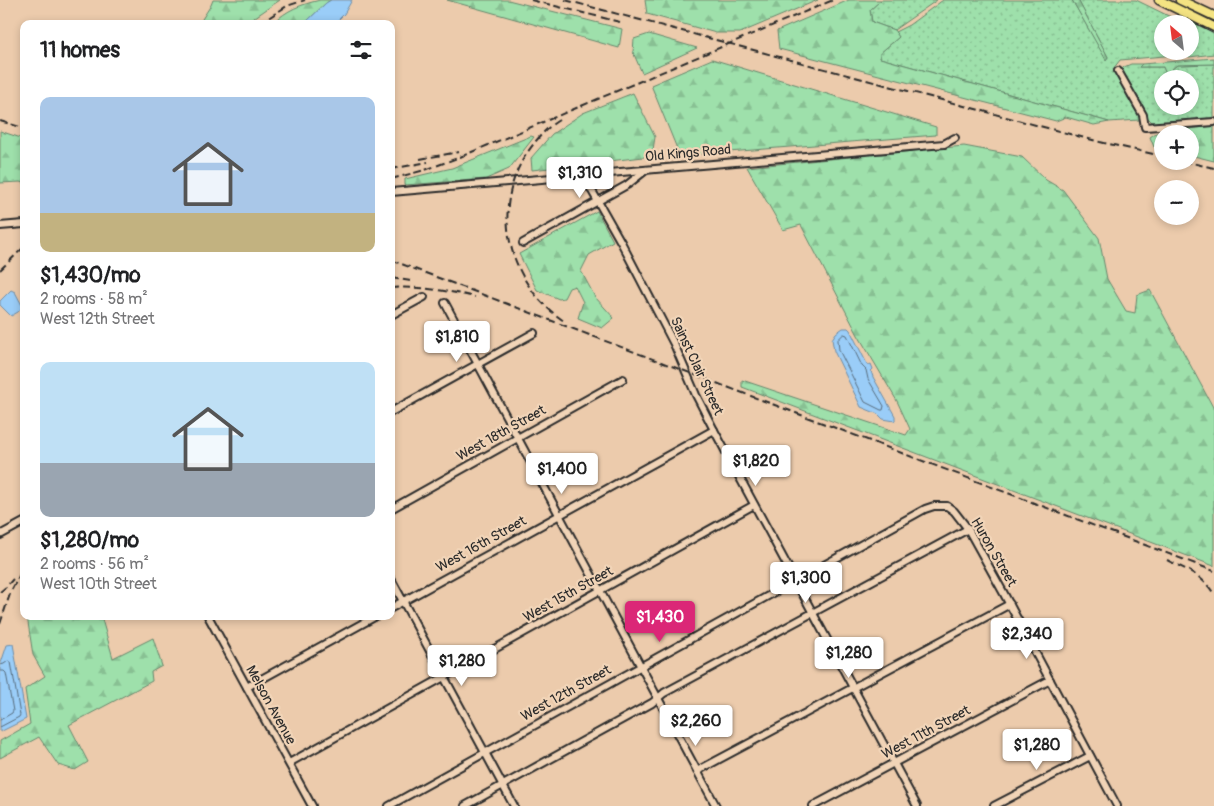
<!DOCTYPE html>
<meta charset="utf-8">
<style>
body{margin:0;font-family:Pangolin,sans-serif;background:#f6f6f6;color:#202124;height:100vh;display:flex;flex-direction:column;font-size:19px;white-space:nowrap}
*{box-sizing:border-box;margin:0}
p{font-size:16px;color:#757577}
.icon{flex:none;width:28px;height:28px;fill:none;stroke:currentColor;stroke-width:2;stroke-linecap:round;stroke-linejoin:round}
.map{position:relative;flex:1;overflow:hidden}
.panel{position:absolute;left:20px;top:20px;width:375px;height:600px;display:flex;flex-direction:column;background:#fff;border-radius:10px;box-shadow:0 2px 8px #0003}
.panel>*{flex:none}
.needle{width:32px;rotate:332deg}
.tools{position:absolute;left:1154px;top:15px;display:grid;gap:10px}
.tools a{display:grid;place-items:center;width:45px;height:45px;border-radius:50%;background:#fff;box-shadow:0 2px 8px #0003;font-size:25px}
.price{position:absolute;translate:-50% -42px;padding:0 11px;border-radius:5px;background:#fff;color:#222;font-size:16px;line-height:32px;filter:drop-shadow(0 1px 2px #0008)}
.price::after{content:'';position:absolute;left:50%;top:30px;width:15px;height:11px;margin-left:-8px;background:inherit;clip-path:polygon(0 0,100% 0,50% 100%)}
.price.on{background:#db2777;color:#fff}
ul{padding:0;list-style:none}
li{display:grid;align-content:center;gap:10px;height:265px;padding:0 20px}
li span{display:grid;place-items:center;height:155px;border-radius:10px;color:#555}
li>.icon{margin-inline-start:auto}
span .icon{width:90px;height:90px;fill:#fffc;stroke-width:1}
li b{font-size:21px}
h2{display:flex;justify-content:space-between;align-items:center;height:60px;padding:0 20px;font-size:21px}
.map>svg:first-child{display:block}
.grass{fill:url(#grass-dots);stroke:#64866b}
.forest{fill:url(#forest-firs);stroke:#64866b}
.water{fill:#9acdf8;stroke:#6e8ca6}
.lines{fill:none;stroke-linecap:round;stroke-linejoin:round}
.shore{stroke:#576c7d;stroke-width:1}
.minor-casing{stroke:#2b2b2b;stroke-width:10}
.major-casing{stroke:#2b2b2b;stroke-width:11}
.minor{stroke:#f1d4b7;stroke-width:6}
.major{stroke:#f4e382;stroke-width:8}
.rail{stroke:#2b2b2b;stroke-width:2;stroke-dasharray:8 4;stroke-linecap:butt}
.labels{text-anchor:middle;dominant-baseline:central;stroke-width:4.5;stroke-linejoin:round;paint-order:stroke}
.street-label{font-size:14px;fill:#2b2b2b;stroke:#f1d4b7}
</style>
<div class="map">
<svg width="1214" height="806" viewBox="0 0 1214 806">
<defs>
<pattern id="grass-dots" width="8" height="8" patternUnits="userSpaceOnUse" patternTransform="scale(1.25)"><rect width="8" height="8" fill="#9ee0ab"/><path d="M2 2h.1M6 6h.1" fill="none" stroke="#88c093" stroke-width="1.8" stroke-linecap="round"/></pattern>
<pattern id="forest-firs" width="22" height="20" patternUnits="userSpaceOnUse" patternTransform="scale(1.25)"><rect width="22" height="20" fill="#9ee0ab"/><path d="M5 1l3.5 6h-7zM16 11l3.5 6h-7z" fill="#88c093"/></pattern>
</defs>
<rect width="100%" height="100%" fill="#eccbac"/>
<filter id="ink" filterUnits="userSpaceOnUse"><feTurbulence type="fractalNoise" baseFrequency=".02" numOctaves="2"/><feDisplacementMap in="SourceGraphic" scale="10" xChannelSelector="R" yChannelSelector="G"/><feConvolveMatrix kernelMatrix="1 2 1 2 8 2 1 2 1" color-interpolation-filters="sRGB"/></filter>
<g filter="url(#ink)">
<g class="grass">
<polygon points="881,0 937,0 894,30 872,22 870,10"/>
<polygon points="943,0 1072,0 1106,59 1108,57 1078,0 1136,0 1185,24 1162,24 1162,51 1190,51 1190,24 1188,24 1188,20 1214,33 1214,54 1189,57 1186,54 1120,60 1113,69 1139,116 1139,120 1109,122 880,58 880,53 899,37 895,32 909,25"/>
<polygon points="1131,64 1142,64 1139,67 1163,67 1168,79 1162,79 1162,106 1190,106 1190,79 1176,79 1172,69 1177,65 1214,64 1214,119 1156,123 1152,122 1147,117 1122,74 1122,69 1124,67"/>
</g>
<g class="forest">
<polygon points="213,0 280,0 245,24 199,24 211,5"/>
<path d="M320,0H331L326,3L304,24H272C288,9 300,5 320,0Z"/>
<polygon points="447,0 508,0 622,29 619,48"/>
<polygon points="645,0 818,0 740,33 716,33 647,14"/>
<polygon points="849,0 881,0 870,10 872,22 894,30 899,37 880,53 880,58 1109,122 1094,125 1066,117 1056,121 779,49 777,31"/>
<polygon points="1072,0 1078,0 1108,57 1106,60"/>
<polygon points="649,34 697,48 642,73 633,52 634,39"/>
<polygon points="1214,58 1214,64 1177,65 1172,69 1176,79 1168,79 1163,67 1139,67 1142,64"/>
<polygon points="712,59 936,127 936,135 680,156 651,85"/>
<polygon points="633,93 655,137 652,156 532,170 531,158 552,134 583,113"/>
<polygon points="1214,126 1214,161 1190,155 1190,134 1162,134 1162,149 1154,147 1150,137 1156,133"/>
<polygon points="0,131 24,139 24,183 20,182 0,183"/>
<polygon points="531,136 534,137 509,169 486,179 405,185 405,179 452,168"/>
<polygon points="964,146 1022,157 1046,180 1063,190 1099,238 1107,279 1126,311 1135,313 1137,295 1150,290 1214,409 1214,566 742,387 742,380 906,435 910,429 897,401 858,335 801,225 783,230 747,167"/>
<polygon points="597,211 613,241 589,255 581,271 595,297 614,318 602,328 578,318 583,302 575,286 569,288 564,298 559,299 537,290 519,254"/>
<polygon points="27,616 101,616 113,658 153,638 162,666 151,672 152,681 69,725 88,762 75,770 58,765 39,737 0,758 0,741 30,724 25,689 45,676 33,655"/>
</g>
<g class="water">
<polygon points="331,0 352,0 344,14 334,24 304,24 326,3"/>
<polygon points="11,290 15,292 23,307 18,312 11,316 0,305 0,301"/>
<polygon points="843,328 848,328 850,330 867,364 869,365 871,364 873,369 871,371 873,377 895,416 895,421 883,419 878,414 861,407 834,351 832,339 836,333"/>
<polygon points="13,644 26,719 0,732 0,666 7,645"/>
</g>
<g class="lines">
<g class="shore">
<polygon points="844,334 847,335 862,366 866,370 868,379 884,406 883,410 881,410 865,402 839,350 838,340"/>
<polyline points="0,665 4,664 8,661 11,662 20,715 19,717 0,727"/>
<polyline points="0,671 4,671 6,673 13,711 12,713 0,720"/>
</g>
<defs>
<g id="minor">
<polyline points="1118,71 1143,115 1145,127 1214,122"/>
<polyline points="583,175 621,242 674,344 696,395 714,430 917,806"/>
<polyline points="391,192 944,144 955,138"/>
<polyline points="0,226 24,224"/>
<polyline points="523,243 627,185 646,170"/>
<polyline points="445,303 716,806"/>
<polyline points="391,315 424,297"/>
<polyline points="391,412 534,333"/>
<polyline points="391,509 623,379"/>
<polyline points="0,535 24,522"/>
<polyline points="391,579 514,806"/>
<polyline points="391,608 714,430"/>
<polyline points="208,616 312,806"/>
<polyline points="247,687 376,616"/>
<polyline points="289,763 754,505"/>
<polyline points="697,771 1010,604"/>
<polyline points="389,806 925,509 934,506 947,506 954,511 968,529 1003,592 1117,806"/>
<polyline points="465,806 652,703 664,693 968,529"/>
<polyline points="813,806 1050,680"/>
<polyline points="994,806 1090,756"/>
</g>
<g id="major">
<polyline points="1159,0 1214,27"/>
<polyline points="1180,0 1214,16"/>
</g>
</defs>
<use href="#minor" class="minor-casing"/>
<use href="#major" class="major-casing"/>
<use href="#minor" class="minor"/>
<use href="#major" class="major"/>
<g class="rail">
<polyline points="531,0 620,22"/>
<polyline points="565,0 1100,142 1162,156"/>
<polyline points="259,24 287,6 305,0"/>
<path d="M559,120C546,128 536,140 527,153C489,210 509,284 564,321"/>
<polyline points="0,121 24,128"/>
<polyline points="420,159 459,152"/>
<polyline points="1183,161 1214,168"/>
<polyline points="391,169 428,162"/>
<polyline points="391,179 425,170 460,157 833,0"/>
<polyline points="391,260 1214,571"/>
<polyline points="0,270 24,247"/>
<polyline points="391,278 411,281"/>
<path d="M391,288C420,286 448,291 475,297"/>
<path d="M1167,560C1187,570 1201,574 1214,594"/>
<polyline points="0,592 6,587 13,579"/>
<polyline points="0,624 11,591 24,567"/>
</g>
</g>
</g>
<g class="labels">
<g class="street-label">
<text transform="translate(688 153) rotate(-5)">Old Kings Road</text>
<text transform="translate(697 366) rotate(65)">Sainst Clair Street</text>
<text transform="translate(501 433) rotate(-29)">West 18th Street</text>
<text transform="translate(481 544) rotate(-29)">West 16th Street</text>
<text transform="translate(994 552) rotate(60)">Huron Street</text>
<text transform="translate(568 594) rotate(-29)">West 15th Street</text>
<text transform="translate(566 693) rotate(-29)">West 12th Street</text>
<text transform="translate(271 705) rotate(61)">Melson Avenue</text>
<text transform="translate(926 732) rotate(-28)">West 11th Street</text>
</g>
</g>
</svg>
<div class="tools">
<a><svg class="needle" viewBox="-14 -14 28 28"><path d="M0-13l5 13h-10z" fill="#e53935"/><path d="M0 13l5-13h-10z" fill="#757577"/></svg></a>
<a><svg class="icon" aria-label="locate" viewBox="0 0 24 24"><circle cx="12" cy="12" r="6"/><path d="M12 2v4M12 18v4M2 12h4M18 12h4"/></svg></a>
<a>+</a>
<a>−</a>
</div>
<b class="price" style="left:580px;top:199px">$1,310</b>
<b class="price" style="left:457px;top:363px">$1,810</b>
<b class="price" style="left:756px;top:487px">$1,820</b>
<b class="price" style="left:562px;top:495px">$1,400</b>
<b class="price" style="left:806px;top:604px">$1,300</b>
<b class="price on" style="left:660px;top:643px">$1,430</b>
<b class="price" style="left:1027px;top:660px">$2,340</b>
<b class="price" style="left:849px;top:679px">$1,280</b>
<b class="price" style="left:462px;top:687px">$1,280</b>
<b class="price" style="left:696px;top:747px">$2,260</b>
<b class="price" style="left:1037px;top:771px">$1,280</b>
<section class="panel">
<h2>11 homes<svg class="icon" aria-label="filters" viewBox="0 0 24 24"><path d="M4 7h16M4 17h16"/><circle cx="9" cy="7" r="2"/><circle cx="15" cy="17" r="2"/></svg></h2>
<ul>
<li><span style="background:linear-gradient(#a9c7e8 75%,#c2b280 0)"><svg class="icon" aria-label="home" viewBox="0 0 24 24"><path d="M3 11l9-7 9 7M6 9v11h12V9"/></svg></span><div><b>$1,430/mo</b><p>2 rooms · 58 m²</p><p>West 12th Street</p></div></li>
<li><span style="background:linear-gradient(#bfe0f5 65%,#9aa5b1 0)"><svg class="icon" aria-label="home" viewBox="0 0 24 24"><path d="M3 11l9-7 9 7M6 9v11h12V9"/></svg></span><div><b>$1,280/mo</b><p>2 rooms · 56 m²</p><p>West 10th Street</p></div></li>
</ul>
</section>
</div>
